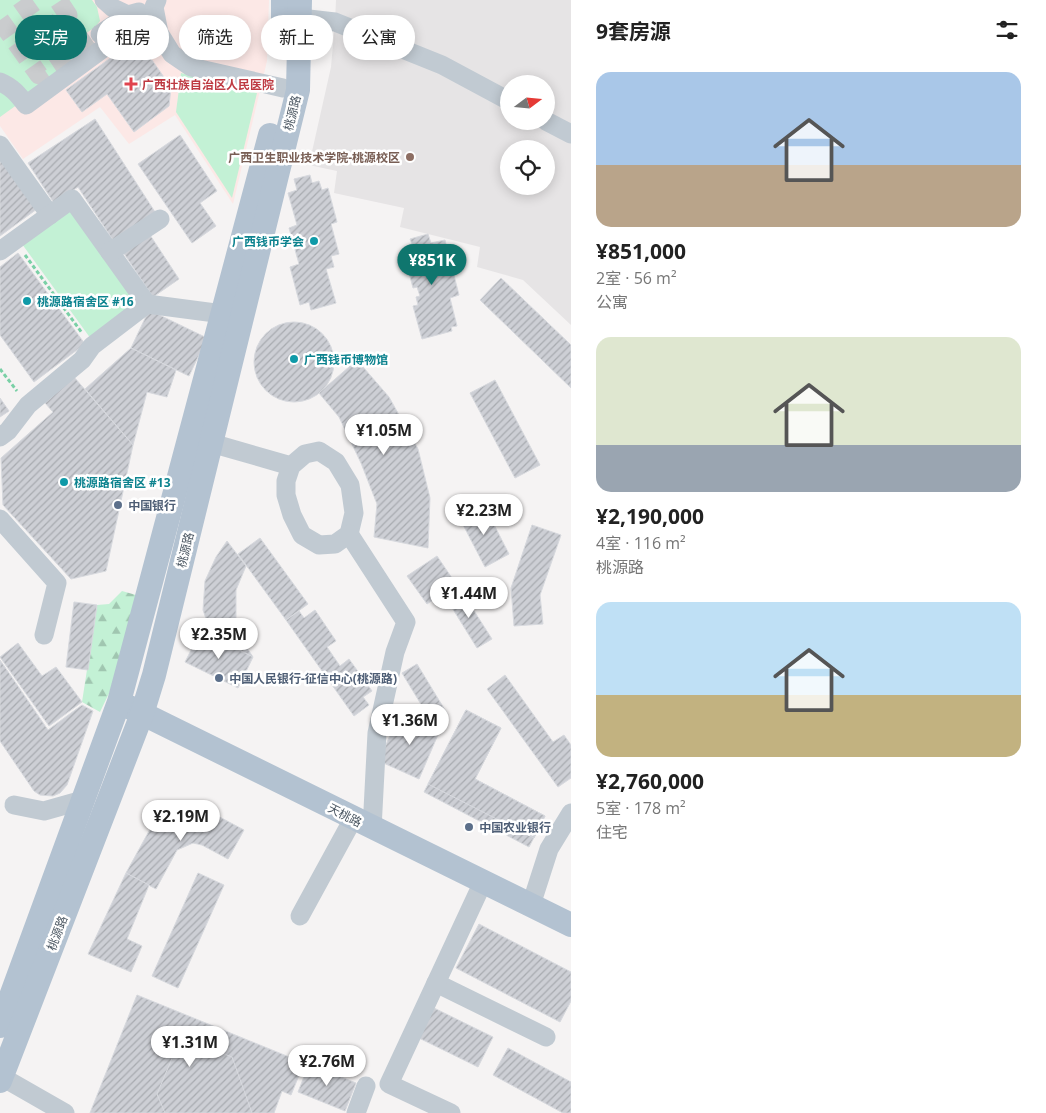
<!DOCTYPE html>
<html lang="zh">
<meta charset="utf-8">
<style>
body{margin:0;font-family:"Open Sans","Noto Sans SC",sans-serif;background:#f2f2f2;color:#222;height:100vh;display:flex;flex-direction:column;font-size:19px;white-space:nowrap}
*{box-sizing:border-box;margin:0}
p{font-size:16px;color:#767676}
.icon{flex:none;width:28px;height:28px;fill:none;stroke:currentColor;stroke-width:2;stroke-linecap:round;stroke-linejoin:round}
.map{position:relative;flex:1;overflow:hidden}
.sheet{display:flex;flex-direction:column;background:#fff;width:475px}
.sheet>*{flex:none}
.hud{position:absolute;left:15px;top:15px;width:475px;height:45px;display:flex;gap:10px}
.needle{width:32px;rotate:74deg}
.buttons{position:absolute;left:500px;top:75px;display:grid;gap:10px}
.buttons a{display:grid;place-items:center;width:55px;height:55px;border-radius:50%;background:#fff;box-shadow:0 2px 12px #0003;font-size:25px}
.price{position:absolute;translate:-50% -42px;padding:0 11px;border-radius:18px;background:#fff;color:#222;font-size:16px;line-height:32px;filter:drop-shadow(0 1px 2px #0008)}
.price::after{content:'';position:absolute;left:50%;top:30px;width:15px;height:11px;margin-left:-8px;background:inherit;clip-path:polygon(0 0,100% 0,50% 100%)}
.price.selected{background:#0f766e;color:#fff}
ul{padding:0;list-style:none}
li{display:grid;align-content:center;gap:10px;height:265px;padding:0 25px}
li span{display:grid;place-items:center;height:155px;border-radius:15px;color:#555}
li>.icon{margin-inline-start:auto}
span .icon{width:90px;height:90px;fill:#fffc;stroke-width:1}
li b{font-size:21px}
h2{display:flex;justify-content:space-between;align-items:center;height:60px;padding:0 25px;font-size:21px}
.chip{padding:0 18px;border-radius:22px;background:#fff;box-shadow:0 2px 12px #0003;font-size:18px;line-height:45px}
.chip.selected{background:#0f766e;color:#fff}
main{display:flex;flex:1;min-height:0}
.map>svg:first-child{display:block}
.education{fill:#e6e4e5;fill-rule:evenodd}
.medical{fill:#fce8e6}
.forest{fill:url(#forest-firs)}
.green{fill:#c3f1d5}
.building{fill:url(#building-hatch);stroke:#d7d9de}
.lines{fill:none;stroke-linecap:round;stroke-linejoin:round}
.minor-tunnel{stroke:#caccce;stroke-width:19;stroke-dasharray:19 9;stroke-linecap:butt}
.path{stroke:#7ad0a6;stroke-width:3;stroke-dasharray:4 2.5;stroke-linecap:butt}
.minor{stroke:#c1cad2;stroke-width:19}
.major{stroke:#b3c2d1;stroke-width:24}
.health-dot{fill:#e0444e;stroke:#fff;stroke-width:2}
.education-dot{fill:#8d6e63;stroke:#fff;stroke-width:2}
.culture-dot{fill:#0f9aa8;stroke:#fff;stroke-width:2}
.service-dot{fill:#5c6f8a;stroke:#fff;stroke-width:2}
.labels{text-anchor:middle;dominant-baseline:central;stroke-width:5;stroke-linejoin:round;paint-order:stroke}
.health-label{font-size:12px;font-weight:bold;fill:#be3a42;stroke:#fff;text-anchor:start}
.street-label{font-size:12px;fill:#4a5661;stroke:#fff}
.education-label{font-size:12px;font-weight:bold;fill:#785e54;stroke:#fff;text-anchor:end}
.culture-label{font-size:12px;font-weight:bold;fill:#0d838f;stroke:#fff;text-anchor:start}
.service-label{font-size:12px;font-weight:bold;fill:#4e5e75;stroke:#fff;text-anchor:start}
</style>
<main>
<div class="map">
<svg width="571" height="1113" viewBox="0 0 571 1113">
<defs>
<pattern id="forest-firs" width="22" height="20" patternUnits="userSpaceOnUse" patternTransform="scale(1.25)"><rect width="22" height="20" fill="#c3f1d5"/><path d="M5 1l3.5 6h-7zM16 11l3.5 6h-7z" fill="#a0c6b0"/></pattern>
<pattern id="building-hatch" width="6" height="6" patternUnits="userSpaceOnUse" patternTransform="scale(1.25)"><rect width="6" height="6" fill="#cdcfd5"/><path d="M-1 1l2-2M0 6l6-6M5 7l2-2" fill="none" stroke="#a8abb0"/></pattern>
</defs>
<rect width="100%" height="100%" fill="#f5f3f3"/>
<path class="education" d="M336,0H571V325L523,280L477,267L480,247L400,227L404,208L334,193L337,171L309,165L331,67L335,22ZM509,84H546V121H509ZM509,149H546V186H509Z"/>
<polygon class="medical" points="0,0 269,0 267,61 233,204 175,115 129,144 100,107 23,159 0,126"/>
<polygon class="forest" points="122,591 136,595 115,681 100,712 82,702 97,605 109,604"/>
<g class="green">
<polygon points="0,0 92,0 97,7 100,21 95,27 65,48 75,63 0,117"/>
<polygon points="181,73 257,93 232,198 176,112"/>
<polygon points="71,208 140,304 91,339 22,244"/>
</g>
<g class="building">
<polygon points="137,39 171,87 169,106 134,132 107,94 82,112 66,90"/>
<polygon points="95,119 155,212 113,240 78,187 54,203 28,163"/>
<polygon points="180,135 217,191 200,203 216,226 192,243 138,164"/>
<polygon points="0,156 37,209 0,236"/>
<polygon points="310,175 312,183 319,181 322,190 328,188 337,222 331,224 339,254 331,256 334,267 326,269 336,303 311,310 309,302 300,305 290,267 299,264 289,228 297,225 288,193 297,190 294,179"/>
<polygon points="428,234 431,243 445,240 459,295 450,298 457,326 451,327 452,331 422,339 413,306 418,305 416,297 420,296 417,287 413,288 405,257 410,255 408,246 412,244 410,239"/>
<polygon points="150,235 179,279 153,297 123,252"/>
<polygon points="18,253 85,344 34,382 0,335 0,267"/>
<polygon points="501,278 571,345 571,388 480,300"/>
<polygon points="149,310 207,338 189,376 131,348"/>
<circle cx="294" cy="362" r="40"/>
<polygon points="131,348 176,370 167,397 147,392 133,445 85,389"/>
<polygon points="357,360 389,397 418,449 430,498 428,548 374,537 377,504 361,463 339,417 319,393"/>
<polygon points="74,377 133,445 106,571 71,579 3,505 1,458 53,412 45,403"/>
<polygon points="495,380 540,465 515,478 470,393"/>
<polygon points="0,398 9,411 0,417"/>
<polygon points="484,505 509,554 485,567 459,517"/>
<polygon points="532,525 561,535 540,595 543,624 514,626 511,588"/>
<polygon points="260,538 308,604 286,620 238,554"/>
<polygon points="227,541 246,566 236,590 236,618 245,645 253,657 212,636 203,610 205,581 216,557"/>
<polygon points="437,556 456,584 427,604 407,576"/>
<polygon points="460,589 492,639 477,648 446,598"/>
<polygon points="74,602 97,605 88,670 66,667"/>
<polygon points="315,610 336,641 327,647 340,666 349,659 372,691 363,697 369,705 354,716 286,620 299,611 304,618"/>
<polygon points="201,631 253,657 238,688 185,662"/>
<polygon points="18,643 42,676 56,667 82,702 49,726 0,657"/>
<polygon points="0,660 48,730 82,705 93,711 67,785 60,793 53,796 40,795 34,791 0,741"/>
<polygon points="417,664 448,715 433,724 402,673"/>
<polygon points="505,675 553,742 564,735 571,745 571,778 558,787 487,689"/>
<polygon points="466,710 501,728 475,779 545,816 529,847 424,792"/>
<polygon points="466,710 501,728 475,779 545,816 534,838 428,784"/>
<polygon points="400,712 440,730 419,779 379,761"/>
<polygon points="190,810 202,810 214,814 244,830 228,859 202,845 193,843 177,850 156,889 126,873 154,822 177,811"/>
<polygon points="126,873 149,885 127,939 142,946 131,972 88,954"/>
<polygon points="198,873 224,885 178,988 152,976"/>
<polygon points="479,924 571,972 571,1001 560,1022 456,968"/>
<polygon points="137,995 304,1063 291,1095 282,1091 274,1113 90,1113"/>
<polygon points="434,1008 493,1037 478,1067 419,1038"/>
<polygon points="181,1037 232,1057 252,1113 165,1113 157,1094"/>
<polygon points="508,1048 571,1082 571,1113 563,1113 493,1075"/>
<polygon points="309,1064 356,1083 345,1111 298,1092"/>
</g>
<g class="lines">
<g class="minor-tunnel">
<polyline points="21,0 44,32"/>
<polyline points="0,20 39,75 100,34"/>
<polyline points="20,49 68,15 58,0"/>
</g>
<g class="path">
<polyline points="25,255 82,333"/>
<polyline points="0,369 17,391"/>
</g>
<g class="minor">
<polyline points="104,0 113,8 128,15 139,12"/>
<polyline points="157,0 154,7 159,33 172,54 191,67 283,88"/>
<polyline points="300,18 335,22 442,65 509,101"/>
<polyline points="100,34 128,15"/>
<path d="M0,82C12,87 18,94 26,105L124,33L128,15"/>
<polyline points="546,121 571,134"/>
<polyline points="0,145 50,215"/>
<polyline points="0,251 72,199 147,304"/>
<polyline points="110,252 160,219"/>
<polyline points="0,437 8,431 28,405 82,360 92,346 147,304 223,314"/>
<polyline points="211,443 291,466 305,454 319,451 336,462 350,485 354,513 349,534 335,544 319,545 302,535 292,515 286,495 286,481 291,466"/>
<polyline points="0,519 57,583 44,635"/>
<polyline points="349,534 406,622 395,652 377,733 372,829"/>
<polyline points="14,805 44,811 83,800"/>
<polyline points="531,905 549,849 571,813"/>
<polyline points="300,916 353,819"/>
<polyline points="436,983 546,1037"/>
<polyline points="2,1077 65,1113"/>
<polyline points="356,1113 366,1086"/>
<polyline points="451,1113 389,1084 483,882"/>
</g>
<g class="major">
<polyline points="283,38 283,0"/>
<polyline points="129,707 571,925"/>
<polyline points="0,1026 119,702 270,135"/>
<polyline points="0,1081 142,714 154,675 298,90 300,0"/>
</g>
</g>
<path class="health-dot" d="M128.5 76.5h5v5h5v5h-5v5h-5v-5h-5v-5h5z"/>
<circle class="education-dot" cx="410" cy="157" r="5"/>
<g class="culture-dot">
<circle cx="314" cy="241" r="5"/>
<circle cx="27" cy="301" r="5"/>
<circle cx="294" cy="359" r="5"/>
<circle cx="64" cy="482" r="5"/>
</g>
<g class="service-dot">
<circle cx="118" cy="505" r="5"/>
<circle cx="219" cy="678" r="5"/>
<circle cx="469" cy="827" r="5"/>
</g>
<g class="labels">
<g class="health-label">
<text x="142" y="84">广西壮族自治区人民医院</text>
</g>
<g class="street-label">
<text transform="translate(292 113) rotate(-76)">桃源路</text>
<text transform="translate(185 550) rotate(-76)">桃源路</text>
<text transform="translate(345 815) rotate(27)">天桃路</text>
<text transform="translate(57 933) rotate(-69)">桃源路</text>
</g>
<g class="education-label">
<text x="400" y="157">广西卫生职业技术学院-桃源校区</text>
</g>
<g class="culture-label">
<text x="304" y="241" text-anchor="end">广西钱币学会</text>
<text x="37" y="301">桃源路宿舍区 #16</text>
<text x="304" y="359">广西钱币博物馆</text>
<text x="74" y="482">桃源路宿舍区 #13</text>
</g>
<g class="service-label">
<text x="128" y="505">中国银行</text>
<text x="229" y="678">中国人民银行-征信中心(桃源路)</text>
<text x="479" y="827">中国农业银行</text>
</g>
</g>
</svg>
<div class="buttons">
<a><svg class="needle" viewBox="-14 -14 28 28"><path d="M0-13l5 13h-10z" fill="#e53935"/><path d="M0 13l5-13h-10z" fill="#767676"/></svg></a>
<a><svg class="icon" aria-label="locate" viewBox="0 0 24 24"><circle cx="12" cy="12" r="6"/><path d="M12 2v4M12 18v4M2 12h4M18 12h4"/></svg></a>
</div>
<b class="price selected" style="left:432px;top:286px">¥851K</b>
<b class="price" style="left:384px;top:456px">¥1.05M</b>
<b class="price" style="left:484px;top:536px">¥2.23M</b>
<b class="price" style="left:469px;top:619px">¥1.44M</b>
<b class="price" style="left:219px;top:660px">¥2.35M</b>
<b class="price" style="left:410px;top:746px">¥1.36M</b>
<b class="price" style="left:181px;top:842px">¥2.19M</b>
<b class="price" style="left:190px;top:1068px">¥1.31M</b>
<b class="price" style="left:327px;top:1087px">¥2.76M</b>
<div class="hud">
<a class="chip selected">买房</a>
<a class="chip">租房</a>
<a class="chip">筛选</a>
<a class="chip">新上</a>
<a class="chip">公寓</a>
</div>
</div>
<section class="sheet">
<h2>9套房源<svg class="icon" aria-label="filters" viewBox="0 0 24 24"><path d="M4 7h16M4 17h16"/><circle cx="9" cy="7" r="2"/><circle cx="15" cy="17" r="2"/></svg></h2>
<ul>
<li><span style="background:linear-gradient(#a9c7e8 60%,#b9a48a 0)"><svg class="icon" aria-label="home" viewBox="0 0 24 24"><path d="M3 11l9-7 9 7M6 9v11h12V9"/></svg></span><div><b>¥851,000</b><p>2室 · 56 m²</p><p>公寓</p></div></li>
<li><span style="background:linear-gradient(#dfe7d0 70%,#9aa5b1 0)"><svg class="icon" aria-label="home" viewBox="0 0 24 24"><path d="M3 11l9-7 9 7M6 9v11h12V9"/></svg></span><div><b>¥2,190,000</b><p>4室 · 116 m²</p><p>桃源路</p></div></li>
<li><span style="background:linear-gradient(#bfe0f5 60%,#c2b280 0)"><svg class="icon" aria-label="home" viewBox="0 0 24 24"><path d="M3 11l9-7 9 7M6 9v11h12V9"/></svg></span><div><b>¥2,760,000</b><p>5室 · 178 m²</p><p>住宅</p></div></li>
</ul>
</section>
</main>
